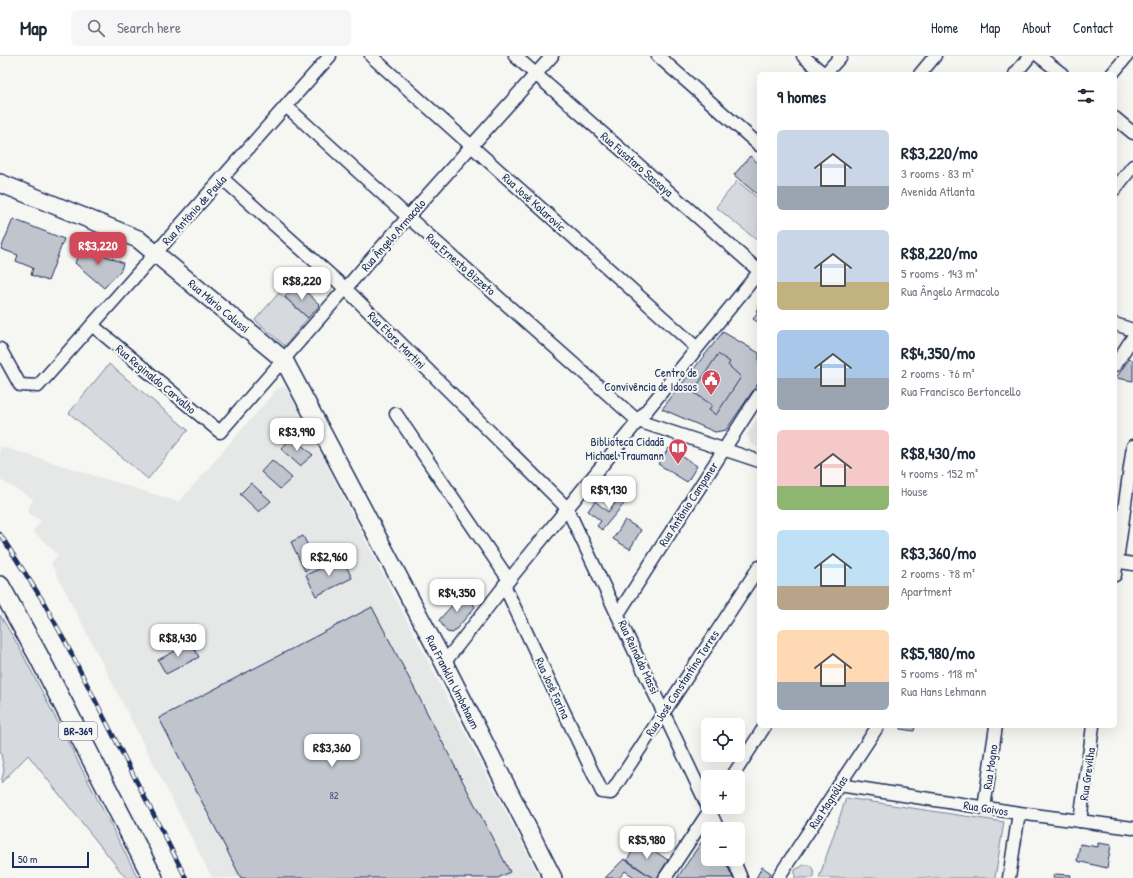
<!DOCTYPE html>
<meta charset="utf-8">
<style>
body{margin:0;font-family:"Patrick Hand",sans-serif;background:#f6f6f7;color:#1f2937;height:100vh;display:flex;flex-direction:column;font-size:15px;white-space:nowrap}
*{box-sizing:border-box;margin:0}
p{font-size:13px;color:#747a83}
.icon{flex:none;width:22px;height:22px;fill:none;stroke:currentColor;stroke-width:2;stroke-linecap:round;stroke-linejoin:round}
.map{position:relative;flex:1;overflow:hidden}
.details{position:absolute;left:757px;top:16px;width:360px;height:656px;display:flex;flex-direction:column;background:#fff;border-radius:6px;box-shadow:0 4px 16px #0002}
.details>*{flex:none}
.buttons{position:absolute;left:701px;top:662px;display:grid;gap:8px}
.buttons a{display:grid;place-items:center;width:44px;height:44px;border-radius:6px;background:#fff;box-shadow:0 4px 16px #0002;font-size:20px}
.scale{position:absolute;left:12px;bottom:10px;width:77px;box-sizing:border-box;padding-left:4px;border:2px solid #1b2f5e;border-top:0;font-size:11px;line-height:14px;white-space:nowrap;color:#1b2f5e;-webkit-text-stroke:3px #f6f6f2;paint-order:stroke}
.price{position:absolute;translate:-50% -34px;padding:0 9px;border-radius:8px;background:#fff;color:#222;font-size:13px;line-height:26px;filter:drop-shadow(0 1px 2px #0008)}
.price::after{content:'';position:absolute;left:50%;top:24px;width:12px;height:9px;margin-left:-6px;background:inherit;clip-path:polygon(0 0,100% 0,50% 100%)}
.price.current{background:#d1495b;color:#fff}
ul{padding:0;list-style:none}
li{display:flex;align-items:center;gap:12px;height:100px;padding:0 20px}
li span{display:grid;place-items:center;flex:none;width:112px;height:80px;border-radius:6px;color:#555}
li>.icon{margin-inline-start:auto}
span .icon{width:48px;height:48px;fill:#fffc;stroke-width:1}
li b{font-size:17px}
h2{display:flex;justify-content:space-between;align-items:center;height:48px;padding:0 20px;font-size:17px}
header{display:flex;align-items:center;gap:24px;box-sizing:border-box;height:56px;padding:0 20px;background:#fff;border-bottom:1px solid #e0e1e3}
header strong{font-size:19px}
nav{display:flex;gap:22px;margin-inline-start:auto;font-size:14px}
.search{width:280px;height:36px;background:#f6f6f7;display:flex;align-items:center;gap:10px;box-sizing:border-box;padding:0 14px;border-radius:6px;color:#747a83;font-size:15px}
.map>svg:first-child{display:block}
.built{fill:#e6e7e7}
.green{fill:#d6d9dd;stroke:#78849e}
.building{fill:#c0c4cd;stroke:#1b2f5e}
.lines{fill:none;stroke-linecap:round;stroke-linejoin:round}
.street-casing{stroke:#1b2f5e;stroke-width:15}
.secondary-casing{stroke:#1b2f5e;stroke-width:20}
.primary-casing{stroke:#1b2f5e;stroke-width:22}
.street{stroke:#f6f6f2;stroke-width:12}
.secondary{stroke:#f6f6f2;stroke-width:17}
.primary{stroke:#f6f6f2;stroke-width:19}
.rail-casing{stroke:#1b2f5e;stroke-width:4.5}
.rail{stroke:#f6f6f2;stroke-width:3;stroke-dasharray:9;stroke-linecap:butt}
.labels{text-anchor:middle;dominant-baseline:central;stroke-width:4;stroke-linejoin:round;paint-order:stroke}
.number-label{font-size:10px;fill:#44547a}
.shield{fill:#f6f6f2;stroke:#5d6b8a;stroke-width:1}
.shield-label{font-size:11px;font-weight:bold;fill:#1b2f5e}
.street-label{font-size:12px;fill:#1b2f5e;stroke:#f6f6f2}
.poi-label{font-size:12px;fill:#1b2f5e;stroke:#f6f6f2;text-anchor:end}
</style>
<header>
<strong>Map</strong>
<div class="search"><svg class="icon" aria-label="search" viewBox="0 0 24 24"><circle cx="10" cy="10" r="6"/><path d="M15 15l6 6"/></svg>Search here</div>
<nav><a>Home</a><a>Map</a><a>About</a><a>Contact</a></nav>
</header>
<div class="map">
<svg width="1133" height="822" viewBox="0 0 1133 822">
<rect width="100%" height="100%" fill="#f6f6f2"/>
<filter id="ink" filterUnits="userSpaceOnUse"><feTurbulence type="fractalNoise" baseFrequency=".025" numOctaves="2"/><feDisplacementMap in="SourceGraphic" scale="8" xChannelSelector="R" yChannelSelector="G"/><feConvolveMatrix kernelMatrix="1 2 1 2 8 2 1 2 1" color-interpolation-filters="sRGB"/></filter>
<g filter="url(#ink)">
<g class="built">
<polygon points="283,330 288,334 540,822 212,822 51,507 58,499 33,475 41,465 27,456 33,443 0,424 0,390 179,446 276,334"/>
<polygon points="757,363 759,364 759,391 751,388 747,378"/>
</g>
<g class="green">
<polygon points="737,125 759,143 759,186 716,151"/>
<polygon points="279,237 308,262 285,290 255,264"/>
<polygon points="109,308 188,374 148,423 69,357"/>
<polygon points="0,559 19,591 138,822 126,822 28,699 1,727 4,714 0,693"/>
<polygon points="846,742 1004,766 995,822 819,822"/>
<polygon points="804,809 809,809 813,813 814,822 795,822 795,814"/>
</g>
<g class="building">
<polygon points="750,100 759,108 759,140 734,119"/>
<polygon points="13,163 64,183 48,225 31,219 33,212 16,205 18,199 1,193"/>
<polygon points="82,190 123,207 121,214 104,232 75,207"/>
<polygon points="297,227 320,249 308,262 285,241"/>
<polygon points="759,250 759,267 753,263 758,257 756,255"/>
<polygon points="723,276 759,297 759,326 726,374 715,376 662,353"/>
<polygon points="718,298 730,306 728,309 741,321 716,359 709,354 712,349 693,336"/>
<polygon points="1129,303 1133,304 1133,325 1116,322"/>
<polygon points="292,381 313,399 300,410 281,393"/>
<polygon points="669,392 697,410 687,426 658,408"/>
<polygon points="272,404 292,422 280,433 261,416"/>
<polygon points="251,427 271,445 259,456 240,438"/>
<polygon points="627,432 633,437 602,474 597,470 601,465 588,455 595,445 608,456"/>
<polygon points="625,464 641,474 630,493 613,483"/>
<polygon points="303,480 317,508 305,515 291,486"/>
<polygon points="342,502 352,522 316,540 306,519"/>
<polygon points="465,535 475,551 453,577 447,576 439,564"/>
<polygon points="372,551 510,816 498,822 241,822 159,662"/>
<polygon points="191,587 199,601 166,618 158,604"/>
<polygon points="900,670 915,670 914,675 900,673"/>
<polygon points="705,781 708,781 708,803 724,803 733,822 677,822"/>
<polygon points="639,785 668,804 657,822 653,822 627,804"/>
<polygon points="1098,787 1111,789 1107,812 1077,805 1080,788 1098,791"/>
<polygon points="624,803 653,822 636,822 625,815 619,822 605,822"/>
<polygon points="762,811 771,817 768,822 756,822"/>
<polygon points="1054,818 1071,819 1070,822 1053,822"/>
</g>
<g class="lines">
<defs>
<g id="street">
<polyline points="371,0 697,292"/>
<polyline points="515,0 759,215"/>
<polyline points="658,0 759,89"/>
<polyline points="803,0 824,18"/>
<polyline points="1039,0 1062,18"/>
<polyline points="825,18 841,0"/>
<polyline points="920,18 935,0"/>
<polyline points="1015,18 1030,0"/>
<polyline points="1112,18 1127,0"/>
<polyline points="286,50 408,161 638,365 759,405"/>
<polyline points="1115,62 1133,77"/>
<polyline points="222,122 346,233 567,452 708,751"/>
<polyline points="1115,133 1133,110"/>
<polyline points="1115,268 1133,274"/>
<polyline points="92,269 220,376 408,161 552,0"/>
<polyline points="0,293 20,329 38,330 330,0"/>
<polyline points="1115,309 1133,281"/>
<polyline points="396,358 509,524"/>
<polyline points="1115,505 1133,508"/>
<polyline points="1115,519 1133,390"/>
<polyline points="504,529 602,736 611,737 759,511"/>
<polyline points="618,558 759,339"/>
<polyline points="444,607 509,524 759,216"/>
<polyline points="732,721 765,670"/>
<polyline points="839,729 1019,757 1133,772"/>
<polyline points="708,751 718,773"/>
<polyline points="984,752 996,670"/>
<polyline points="1080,765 1093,670"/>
<polyline points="733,803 741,822"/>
<polyline points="665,822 712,751"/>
<polyline points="778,822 878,670"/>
<polyline points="1009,822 1019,757"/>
</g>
<polyline id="secondary" points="0,127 138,183 284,304 444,607 553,822"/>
<polyline id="primary" points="0,530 38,599 153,822"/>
</defs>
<use href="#street" class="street-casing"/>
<use href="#secondary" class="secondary-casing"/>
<use href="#primary" class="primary-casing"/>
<use href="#street" class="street"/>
<use href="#secondary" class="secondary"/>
<use href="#primary" class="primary"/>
<defs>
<polyline id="rail" points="0,478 43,545 67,589 186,822"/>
</defs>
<use href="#rail" class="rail-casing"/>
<use href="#rail" class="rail"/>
</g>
</g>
<defs>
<symbol id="civic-pin" viewBox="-11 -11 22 30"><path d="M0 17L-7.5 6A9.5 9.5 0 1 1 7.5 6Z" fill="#d1495b" stroke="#f6f6f2"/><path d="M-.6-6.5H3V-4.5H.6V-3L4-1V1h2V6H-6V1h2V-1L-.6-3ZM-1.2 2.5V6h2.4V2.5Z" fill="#fff"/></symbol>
<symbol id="library-pin" viewBox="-11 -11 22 30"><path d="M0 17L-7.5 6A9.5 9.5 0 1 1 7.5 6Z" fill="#d1495b" stroke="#f6f6f2"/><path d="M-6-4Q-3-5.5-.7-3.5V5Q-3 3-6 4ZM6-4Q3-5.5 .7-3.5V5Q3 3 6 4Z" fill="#fff"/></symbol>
</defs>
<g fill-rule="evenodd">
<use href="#civic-pin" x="700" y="312" width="22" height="30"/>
<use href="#library-pin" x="667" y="381" width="22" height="30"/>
</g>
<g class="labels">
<g class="number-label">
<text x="334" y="739">82</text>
</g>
<rect class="shield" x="59" y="666" width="38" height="18" rx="3"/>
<g class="shield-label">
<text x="78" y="675">BR-369</text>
</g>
<g class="street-label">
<text transform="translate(637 108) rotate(41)">Rua Fusataro Sassaya</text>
<text transform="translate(534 146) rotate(42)">Rua José Kolarovic</text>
<text transform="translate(194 154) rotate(-48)">Rua Antônio de Paula</text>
<text transform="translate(393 179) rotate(-49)">Rua Ângelo Armacolo</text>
<text transform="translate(461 208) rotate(41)">Rua Ernesto Bizzeto</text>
<text transform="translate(219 250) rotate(40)">Rua Mário Colussi</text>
<text transform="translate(397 284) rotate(45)">Rua Etore Martini</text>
<text transform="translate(156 323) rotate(40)">Rua Reginaldo Carvalho</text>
<text transform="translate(688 448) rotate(-57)">Rua Antônio Campaner</text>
<text transform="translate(639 601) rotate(65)">Rua Reinaldo Massi</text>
<text transform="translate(453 626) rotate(63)">Rua Franklin Umbehaum</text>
<text transform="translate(682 627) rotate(-57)">Rua José Constantino Torres</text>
<text transform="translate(553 632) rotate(65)">Rua José Farina</text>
<text transform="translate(990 711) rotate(-82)">Rua Mogno</text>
<text transform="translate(1087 718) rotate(-82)">Rua Grevilha</text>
<text transform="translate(828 746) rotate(-57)">Rua Magnólias</text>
<text transform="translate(986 752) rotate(9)">Rua Goivos</text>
</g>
<g class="poi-label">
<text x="697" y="316">Centro de<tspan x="697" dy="14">Convivência de Idosos</tspan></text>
<text x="664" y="385">Biblioteca Cidadã<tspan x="664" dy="14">Michael Traumann</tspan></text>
</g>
</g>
</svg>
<div class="buttons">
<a><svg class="icon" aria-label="locate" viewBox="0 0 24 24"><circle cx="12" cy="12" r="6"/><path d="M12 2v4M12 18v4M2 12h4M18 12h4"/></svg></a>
<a>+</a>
<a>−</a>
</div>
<div class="scale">50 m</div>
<b class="price current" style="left:98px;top:210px">R$3,220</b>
<b class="price" style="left:302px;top:245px">R$8,220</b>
<b class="price" style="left:297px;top:396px">R$3,990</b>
<b class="price" style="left:609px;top:454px">R$9,130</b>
<b class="price" style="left:329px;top:521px">R$2,960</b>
<b class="price" style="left:457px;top:557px">R$4,350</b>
<b class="price" style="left:178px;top:602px">R$8,430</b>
<b class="price" style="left:332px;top:712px">R$3,360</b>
<b class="price" style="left:647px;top:804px">R$5,980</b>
<section class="details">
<h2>9 homes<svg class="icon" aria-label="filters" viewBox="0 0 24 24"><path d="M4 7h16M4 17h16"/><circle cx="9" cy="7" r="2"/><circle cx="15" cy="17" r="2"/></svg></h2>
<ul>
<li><span style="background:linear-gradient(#c9d6e8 70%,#9aa5b1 0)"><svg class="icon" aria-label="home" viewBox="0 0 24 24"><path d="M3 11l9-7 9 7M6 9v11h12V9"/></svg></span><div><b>R$3,220/mo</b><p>3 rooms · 83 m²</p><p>Avenida Atlanta</p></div></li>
<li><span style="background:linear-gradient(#c9d6e8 65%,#c2b280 0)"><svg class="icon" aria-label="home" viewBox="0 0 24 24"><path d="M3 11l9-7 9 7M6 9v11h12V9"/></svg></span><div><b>R$8,220/mo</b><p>5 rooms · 143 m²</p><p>Rua Ângelo Armacolo</p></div></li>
<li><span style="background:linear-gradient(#a9c7e8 60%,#9aa5b1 0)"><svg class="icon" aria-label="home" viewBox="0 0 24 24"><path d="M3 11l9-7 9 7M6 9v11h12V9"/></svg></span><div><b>R$4,350/mo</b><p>2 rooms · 76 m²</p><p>Rua Francisco Bertoncello</p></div></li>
<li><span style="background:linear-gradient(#f6c9c9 70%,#8fb573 0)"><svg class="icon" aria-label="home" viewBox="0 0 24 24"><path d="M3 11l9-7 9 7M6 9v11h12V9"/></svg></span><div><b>R$8,430/mo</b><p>4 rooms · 152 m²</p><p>House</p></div></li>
<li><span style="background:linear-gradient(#bfe0f5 70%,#b9a48a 0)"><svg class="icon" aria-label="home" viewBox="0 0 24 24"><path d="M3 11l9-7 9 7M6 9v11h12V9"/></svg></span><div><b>R$3,360/mo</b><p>2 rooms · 78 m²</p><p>Apartment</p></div></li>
<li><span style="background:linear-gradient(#ffd9b3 65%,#9aa5b1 0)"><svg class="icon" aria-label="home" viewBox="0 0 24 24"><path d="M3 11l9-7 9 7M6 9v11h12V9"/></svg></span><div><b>R$5,980/mo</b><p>5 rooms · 118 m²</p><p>Rua Hans Lehmann</p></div></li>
</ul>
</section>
</div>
